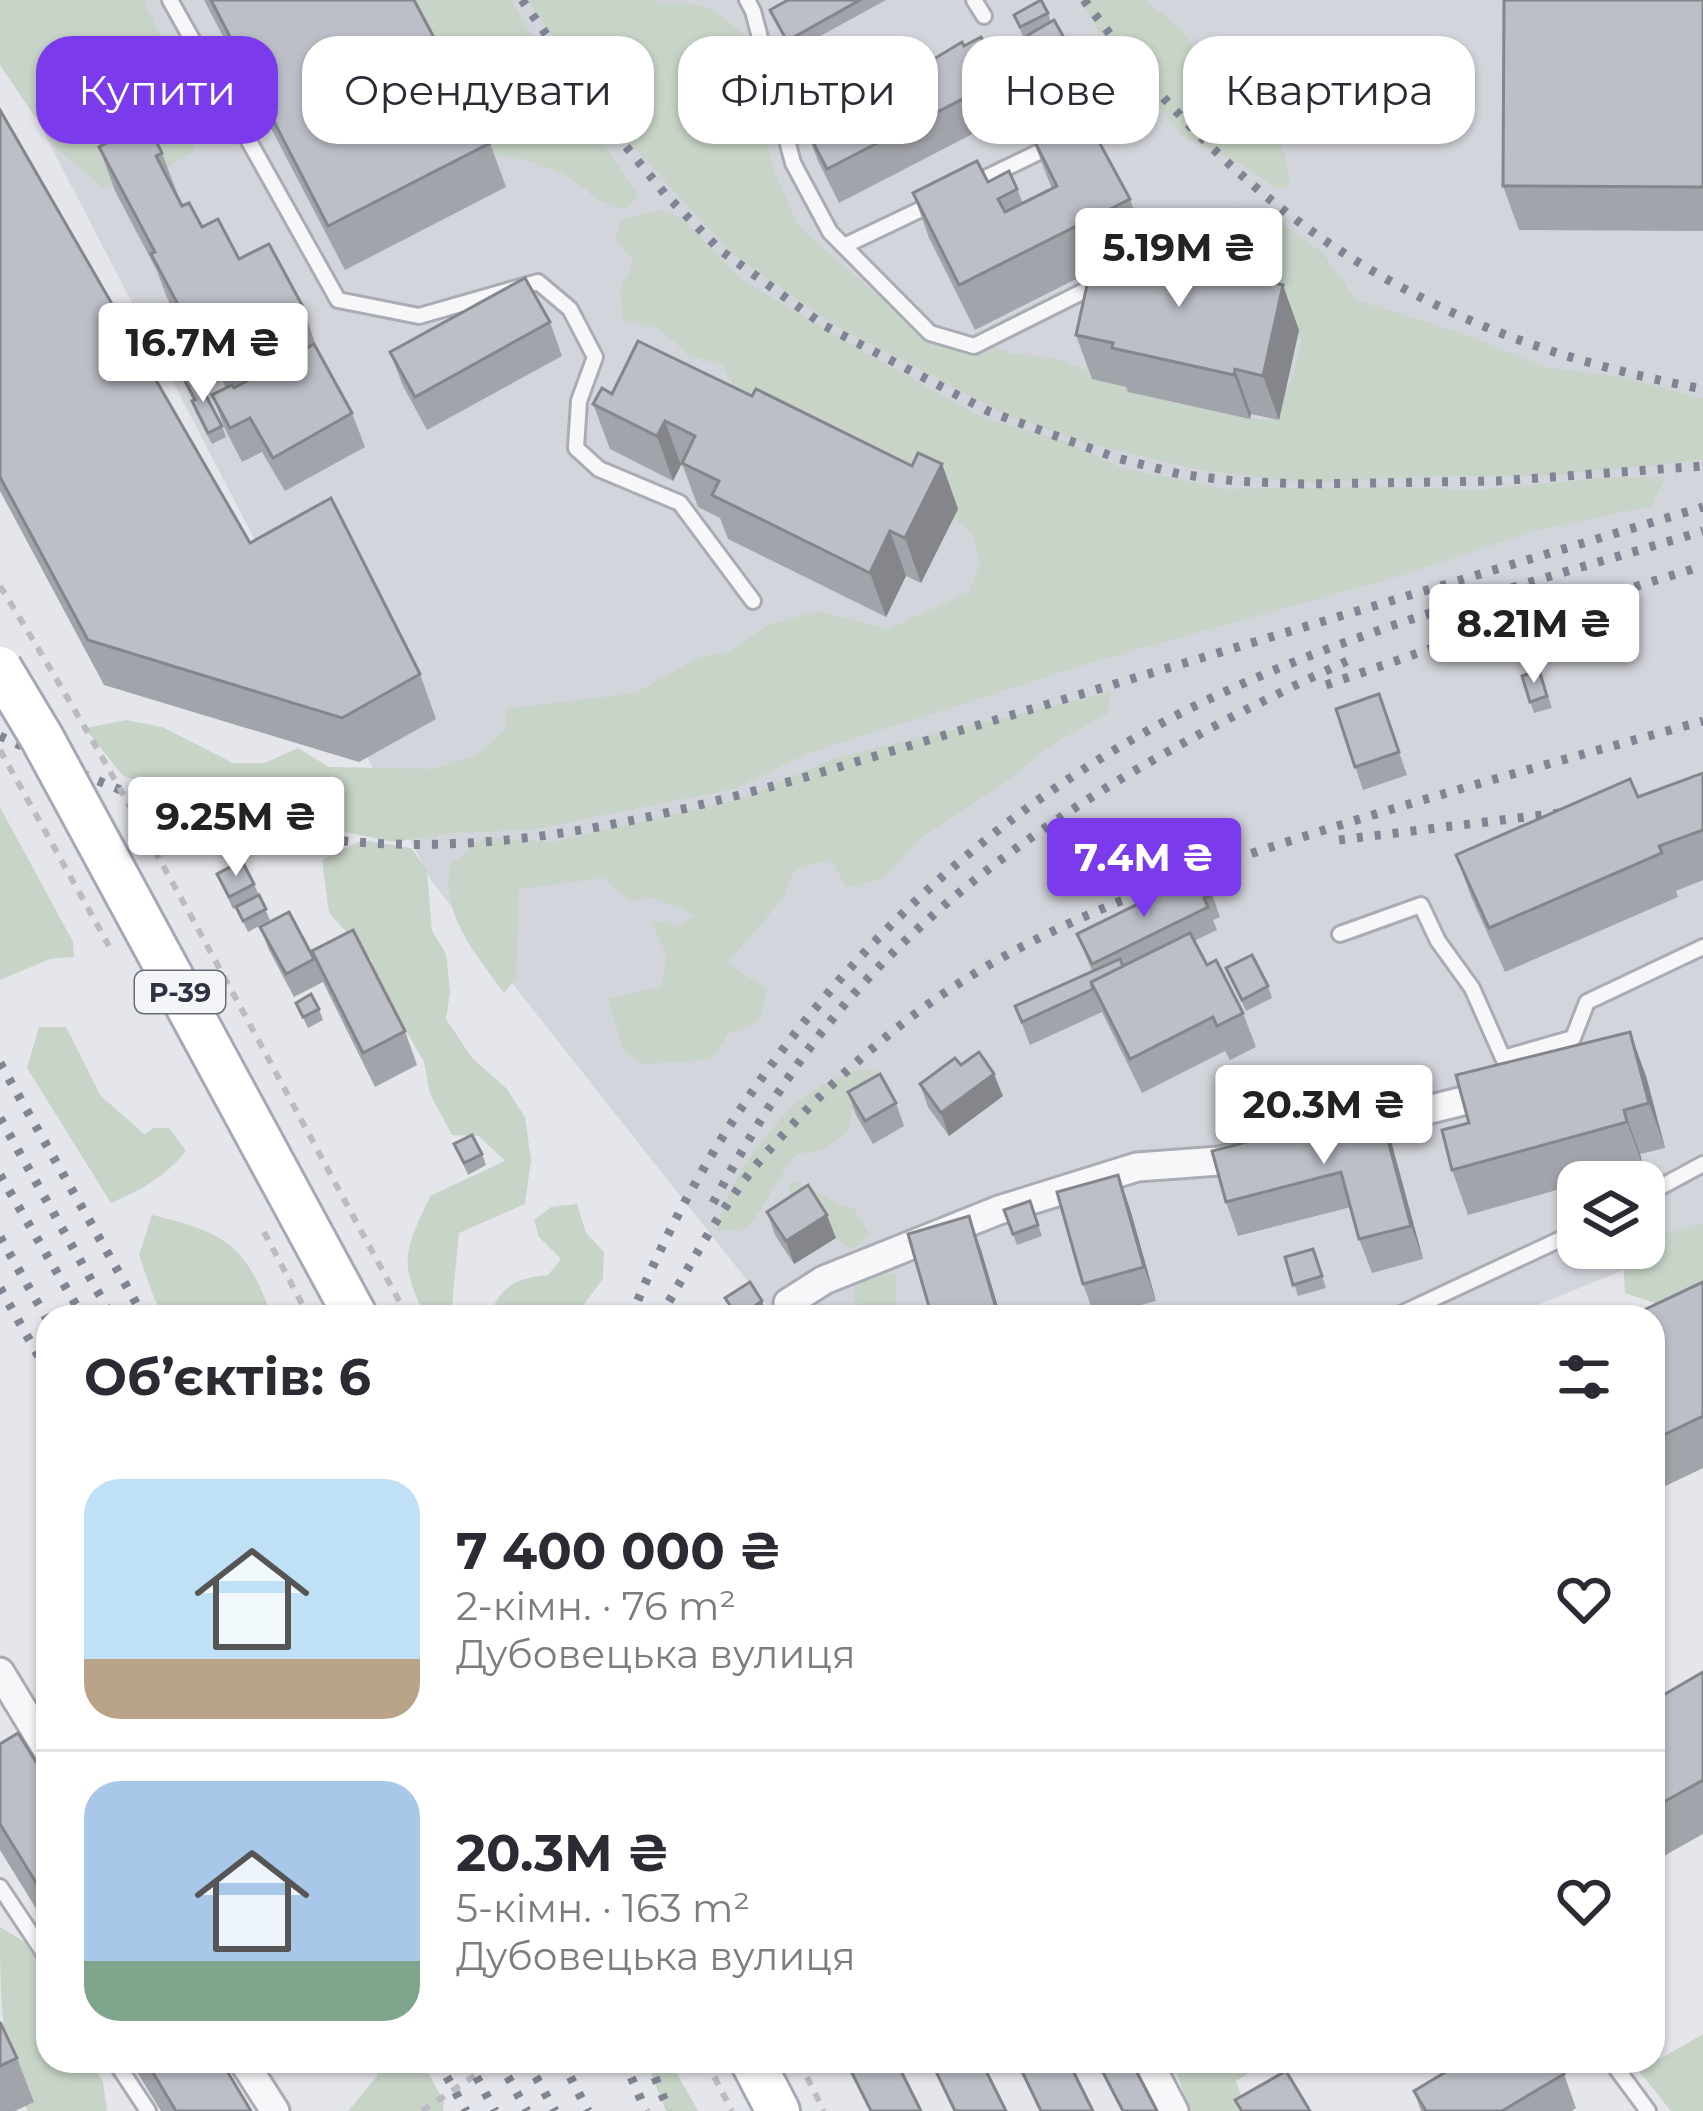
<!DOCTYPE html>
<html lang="uk">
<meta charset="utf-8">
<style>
body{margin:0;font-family:Montserrat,sans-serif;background:#f2f2f3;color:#2b2b33;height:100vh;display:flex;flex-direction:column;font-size:45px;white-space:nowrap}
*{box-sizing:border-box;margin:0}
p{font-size:39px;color:#7c7c81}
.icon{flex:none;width:66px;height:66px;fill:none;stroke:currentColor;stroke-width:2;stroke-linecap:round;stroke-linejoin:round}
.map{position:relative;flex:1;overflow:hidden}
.side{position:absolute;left:36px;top:1305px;width:1629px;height:768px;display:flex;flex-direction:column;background:#fff;border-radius:36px;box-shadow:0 3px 9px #0004}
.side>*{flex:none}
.hud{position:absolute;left:36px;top:36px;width:1632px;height:108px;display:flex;gap:24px}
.tools{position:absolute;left:1557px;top:1161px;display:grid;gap:24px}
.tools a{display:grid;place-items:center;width:108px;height:108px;border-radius:24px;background:#fff;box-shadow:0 3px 9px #0004;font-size:60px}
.price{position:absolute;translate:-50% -102px;padding:0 27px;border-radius:12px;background:#fff;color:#222;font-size:39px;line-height:78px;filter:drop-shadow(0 3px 6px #0008)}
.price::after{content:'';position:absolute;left:50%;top:72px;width:36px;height:27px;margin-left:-18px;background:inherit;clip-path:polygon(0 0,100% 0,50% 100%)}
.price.on{background:#7c3aed;color:#fff}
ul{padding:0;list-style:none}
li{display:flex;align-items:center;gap:36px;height:300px;padding:0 48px}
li+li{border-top:3px solid #e1e1e2}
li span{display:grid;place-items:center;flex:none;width:336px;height:240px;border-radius:36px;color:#555}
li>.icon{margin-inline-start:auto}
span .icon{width:144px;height:144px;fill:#fffc;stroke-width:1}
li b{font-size:51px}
h2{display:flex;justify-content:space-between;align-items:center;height:144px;padding:0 48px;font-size:51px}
.chip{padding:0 42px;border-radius:36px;background:#fff;box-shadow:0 3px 9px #0004;font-size:42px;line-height:108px}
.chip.on{background:#7c3aed;color:#fff}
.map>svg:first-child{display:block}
.built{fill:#d3d5dc;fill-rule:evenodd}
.green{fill:#c8d4c7}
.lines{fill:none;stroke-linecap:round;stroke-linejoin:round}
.lane-casing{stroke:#aaacb5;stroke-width:20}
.street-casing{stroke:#aaacb5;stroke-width:33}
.primary-casing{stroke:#a5a9b5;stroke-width:48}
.path{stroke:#bbbcc2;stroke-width:6;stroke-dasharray:9 9;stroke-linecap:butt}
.lane{stroke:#f7f7f9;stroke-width:14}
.street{stroke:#f7f7f9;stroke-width:27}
.primary{stroke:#fff;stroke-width:42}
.rail{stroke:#808493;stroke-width:9;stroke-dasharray:6 12;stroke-linecap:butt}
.primary-bridge-casing{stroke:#a5a9b5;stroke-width:48;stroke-linecap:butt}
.path-bridge{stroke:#bbbcc2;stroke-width:6;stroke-dasharray:9 9;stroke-linecap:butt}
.primary-bridge{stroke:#fff;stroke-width:42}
.wall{fill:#a2a4ab}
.shaded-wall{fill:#84868b}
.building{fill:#bcbfc7;stroke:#84868b;stroke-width:3}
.labels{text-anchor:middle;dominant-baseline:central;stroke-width:12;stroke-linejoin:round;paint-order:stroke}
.shield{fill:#f4f5f8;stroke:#696c78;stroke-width:3}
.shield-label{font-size:27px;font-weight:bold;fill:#2e3241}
</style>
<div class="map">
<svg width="1703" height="2111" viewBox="0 0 1703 2111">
<rect width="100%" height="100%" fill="#e5e6eb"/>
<path class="built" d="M0,0H1703V1238L1508,1317H776L432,882L0,48ZM1578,1182H1644V1248H1578Z"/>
<g class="green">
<polygon points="0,0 143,0 194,102 193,152 162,170 104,188 56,148 0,65"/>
<path d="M397,0H511L573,104L592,124L638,196L627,209C589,201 595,193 566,176C541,161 518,158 489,155Z"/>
<path d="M528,0H655L659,4C705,0 715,9 747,38L751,84L775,173L799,227L887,303L919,306L935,324L1013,354L1055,358L1169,402L1268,421L1293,378L1302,339L1283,312L1247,295L1218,244L1234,207L1272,217L1322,252L1356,300L1467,335L1545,367L1627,378L1703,399V460L1546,476H1433L1310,483L1205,471L1085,443L1007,415L836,326L732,254L605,116Z"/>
<polygon points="1080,0 1146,0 1183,32 1226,94 1271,119 1286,158 1290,187 1275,188 1242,164 1183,137 1098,30"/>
<polygon points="661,210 683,219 742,280 866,353 981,417 1064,441 1122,468 1225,489 1389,487 1477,490 1612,477 1666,477 1652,506 1534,531 1406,574 1096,661 809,753 733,789 530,830 454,833 394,842 183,799 122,775 85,728 126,720 162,727 233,763 265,763 298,748 329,767 432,769 476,756 506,729 506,709 635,693 700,657 730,652 768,625 818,611 888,629 969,592 980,564 974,536 939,502 795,432 777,398 738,393 722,365 688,355 660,329 623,320 620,290 634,262 615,240 622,219"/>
<path d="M1110,692L1108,713L1054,743L1003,784L920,838L884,878L846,888L831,859L795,870L782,900L727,963L767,989L759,1021L728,1034L713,1059L645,1064L624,1053L608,999L662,986L666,954L651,920L679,926L695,915L653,898L630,901L603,878L519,889L516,979L504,993C476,954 441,916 450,865L484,837L552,842L704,807L740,799L836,758Z"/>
<polygon points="0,807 73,942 74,957 50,959 0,980"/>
<path d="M362,840L411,848L427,870L432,931L446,954L450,992L446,1019L472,1058L506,1088L525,1117L531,1160L525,1204L459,1233L451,1317L422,1309C397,1258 408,1246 430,1196L505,1161L479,1136L452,1135L430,1094L424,1062L379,984L371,959L329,913L322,860Z"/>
<path d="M39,1027H66L100,1095L144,1134L154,1128H169L186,1151C165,1177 141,1190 111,1203L27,1068Z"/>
<path d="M859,1069L878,1071L893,1090L853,1107L848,1132L822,1150L797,1154C777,1177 767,1204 747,1228L717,1231C724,1188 761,1137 792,1107C810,1089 836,1079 859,1069Z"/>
<path d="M794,1181C818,1189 827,1203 854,1208L869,1235L852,1250C829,1233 797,1215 788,1188Z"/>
<path d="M577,1204L586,1233L604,1252L603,1279L579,1311V1317H489C500,1286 516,1278 548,1275L561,1259L539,1237L534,1220L551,1207Z"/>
<path d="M152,1215C224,1232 246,1244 272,1317H165L154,1298L139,1255Z"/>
<polygon points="1644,1221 1667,1233 1703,1224 1703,1306 1678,1311 1625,1293 1623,1254 1609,1248 1644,1248"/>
<polygon points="870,1267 896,1275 896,1305 914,1317 864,1317 854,1298 856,1275"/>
<path d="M0,1927L36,1949L48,1963V2061H91L103,2082L107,2111H28C0,2067 0,1984 0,1927Z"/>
<polygon points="1703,2034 1703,2111 1671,2111 1639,2071"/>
<polygon points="380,2061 422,2061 444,2102 443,2111 348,2111 377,2076"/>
<polygon points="646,2061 670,2061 698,2111 666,2111"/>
<polygon points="1173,2061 1269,2061 1236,2081 1246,2111 1189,2111"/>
</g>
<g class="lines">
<defs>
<g id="lane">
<polyline points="170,0 338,300 419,316 538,282 570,309 595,357 579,401 576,448 599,469 680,503 753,601"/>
<polyline points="747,0 753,11 793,163 830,232 930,333 974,346 1100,283"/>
<polyline points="974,0 984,16"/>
<polyline points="973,184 1037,153"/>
<polyline points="844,246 932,204"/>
<polyline points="1340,934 1421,905 1438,941 1472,988 1503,1058 1573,1038 1587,1002 1703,947"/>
<polyline points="1644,1196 1703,1164"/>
<polyline points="1394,1317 1578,1231"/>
<polyline points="0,1887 48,1959"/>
<polyline points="115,2061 148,2111"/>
<polyline points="1611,2061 1648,2111"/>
</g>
<g id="street">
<polyline points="1347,1130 1463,1101"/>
<polyline points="788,1317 788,1303 824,1280 999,1210 1137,1167 1219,1161 1246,1155"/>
<polyline points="0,1672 48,1751"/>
<polyline points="243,2061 275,2111"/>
<polyline points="1148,2061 1174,2111"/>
</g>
<polyline id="primary" points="752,2061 778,2111"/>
</defs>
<use href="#lane" class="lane-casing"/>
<use href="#street" class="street-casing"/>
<use href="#primary" class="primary-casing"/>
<g class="path">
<polyline points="0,750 109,946"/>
<polyline points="264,1232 309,1317"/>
<polyline points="706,2061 732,2111"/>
<polyline points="799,2061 824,2111"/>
<polyline points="422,2111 497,2061"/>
</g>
<use href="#lane" class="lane"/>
<use href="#street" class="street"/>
<use href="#primary" class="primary"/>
<g class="rail">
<polyline points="522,0 619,138 665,194 720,250 825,326 990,412 1117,458 1179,474 1235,481 1304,484 1497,481 1703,466"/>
<path d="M1084,0C1249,223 1430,338 1703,389"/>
<polyline points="1326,685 1430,649 1703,566"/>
<path d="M0,736C55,761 110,789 169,807C402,875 572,841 799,779L1703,507"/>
<polyline points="1339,840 1583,810"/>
<polyline points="0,1063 144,1317"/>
<polyline points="0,1118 112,1317"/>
<polyline points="0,1175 83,1317"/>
<path d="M713,1203C745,1144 779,1087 821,1033C956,862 1152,751 1347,661"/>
<polyline points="0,1237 48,1321"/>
<polyline points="0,1288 48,1373"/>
<path d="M631,1317C740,1046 955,816 1222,693C1375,622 1542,580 1703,531"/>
<path d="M660,1317C690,1266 719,1210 757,1164C804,1109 857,1058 915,1014C1026,930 1162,882 1293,840C1429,796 1566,759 1703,721"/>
<polyline points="438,2061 466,2111"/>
<polyline points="468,2061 495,2111"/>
<polyline points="499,2061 527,2111"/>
<polyline points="527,2061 555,2111"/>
<polyline points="562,2061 588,2111"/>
<polyline points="624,2061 646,2111"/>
<polyline points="648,2061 669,2111"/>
</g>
<defs>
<polyline id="primary-bridge" points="0,668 42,738 356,1317"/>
</defs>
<use href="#primary-bridge" class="primary-bridge-casing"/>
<path class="path-bridge" d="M0,586C147,823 274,1073 408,1317"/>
<use href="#primary-bridge" class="primary-bridge"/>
</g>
<g class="wall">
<polygon points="204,0 414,0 490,143 506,187 345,270"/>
<polygon points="788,0 886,0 791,52 770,10"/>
<polygon points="1703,0 1703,231 1519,230 1503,186"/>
<polygon points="1048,13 1051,22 1067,47 1042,63 1029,36 1024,39 1014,15"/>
<polygon points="964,46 1003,78 1015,112 839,203 818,161 805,127 883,88 879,78 904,77"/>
<polygon points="1052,65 1105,100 1083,114 1130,199 1146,244 1135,249 1176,258 1227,250 1232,262 1230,270 1254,279 1299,330 1279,420 1251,414 1250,419 1128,392 1126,387 1092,379 1076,335 1090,272 975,330 929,238 913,193 1017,189 1023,203 1052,189 1029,130 1076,106 1056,77"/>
<polygon points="0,108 250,543 420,674 436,719 359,762 104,685 0,491"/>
<polygon points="144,131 162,153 182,206 239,259 303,307 318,352 352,413 365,447 285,491 262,452 242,462 225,429 212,395 226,388 222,380 213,385 167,298 157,271 115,191 99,147"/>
<polygon points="550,322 562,356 427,430 403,386 390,352"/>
<polygon points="185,381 222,426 226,437 212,444 196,413 192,401 194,400"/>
<polygon points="612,394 752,396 912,466 942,464 958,509 921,583 906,576 886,617 728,539 720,518 698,507 683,466 681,465 673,481 610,449 593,404"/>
<polygon points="1539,670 1552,708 1534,713 1522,676"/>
<polygon points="1379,694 1407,775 1363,790 1336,709"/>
<polygon points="1703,773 1703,880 1676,891 1678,897 1505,972 1472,899 1456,855 1638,797"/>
<polygon points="217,874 254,884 270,920 248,932 236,907 256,897 233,909"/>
<polygon points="1198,886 1212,894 1220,917 1213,920 1217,930 1194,941 1207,965 1243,1013 1256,1047 1230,1060 1225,1051 1142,1093 1102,1012 1030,1045 1015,1006 1092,971 1077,934"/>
<polygon points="260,927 314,958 405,1031 417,1065 375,1087 323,982 294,997 269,950"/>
<polygon points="1226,968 1268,986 1272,998 1246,1011"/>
<polygon points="296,1003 319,1009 323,1020 308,1028"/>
<polygon points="961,1065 1003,1096 949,1136 928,1107 920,1084"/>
<polygon points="1646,1076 1665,1148 1640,1154 1643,1166 1586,1182 1578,1182 1578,1184 1468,1215 1452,1170"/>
<polygon points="848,1092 896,1103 904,1126 873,1144 856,1115"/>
<polygon points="1379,1107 1391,1141 1423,1259 1372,1273 1359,1239 1351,1207 1238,1236 1226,1202"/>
<polygon points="454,1144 482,1154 486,1165 468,1175"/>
<polygon points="1118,1175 1130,1209 1156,1301 1095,1317 1083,1284"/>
<polygon points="1030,1201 1042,1236 1017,1245 1004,1210"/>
<polygon points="767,1212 836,1238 794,1264 775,1235"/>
<polygon points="1313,1249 1326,1288 1298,1296 1285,1257"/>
<polygon points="981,1250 1001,1317 932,1317"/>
<polygon points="1703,1282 1703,1468 1653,1492 1653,1317"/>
<polygon points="1703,1672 1703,1834 1653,1862 1653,1701"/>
<polygon points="0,1744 48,1781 48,1928 0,1850"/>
<polygon points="0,2022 17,2058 34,2102 15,2111 0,2111"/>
<polygon points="130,2061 221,2061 251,2111 161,2111"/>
<polygon points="1564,2074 1576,2108 1572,2111 1421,2111 1414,2091"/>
</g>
<g class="shaded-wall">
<polygon points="1063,36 1067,47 1042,63 1038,51"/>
<polygon points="1101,88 1105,100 1081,115 1077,103"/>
<polygon points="1227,250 1232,262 1226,285 1222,273"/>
<polygon points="1283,285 1299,330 1279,420 1263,376"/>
<polygon points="1235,369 1251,414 1250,419 1234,375"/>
<polygon points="665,421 681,465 673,481 657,436"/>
<polygon points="942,464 958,509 921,583 905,538"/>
<polygon points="890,531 906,576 886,617 870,573"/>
<polygon points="1630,1032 1646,1076 1665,1148 1649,1103"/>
<polygon points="994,1074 1003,1096 949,1136 941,1113"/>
<polygon points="1379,1107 1391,1141 1423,1259 1411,1226"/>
<polygon points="1624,1110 1640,1154 1643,1166 1627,1122"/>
<polygon points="1118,1175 1130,1209 1156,1301 1144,1267"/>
<polygon points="827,1215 836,1238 794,1264 786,1241"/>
<polygon points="969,1216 981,1250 1001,1317 1000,1317"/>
<polygon points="762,1301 766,1312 759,1317 738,1317"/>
</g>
<g class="building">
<polygon points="211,0 414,0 490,143 328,226"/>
<polygon points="788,0 860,0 787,41 770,10"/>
<polygon points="1041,0 1048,13 1020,27 1014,15"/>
<polygon points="1504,0 1703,0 1703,187 1503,186"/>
<polygon points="1054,20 1063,36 1038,51 1028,35"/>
<polygon points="981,37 1003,78 827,169 805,127 884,87 879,78 899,67 904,77 962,42 964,46"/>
<polygon points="1076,50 1101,88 1077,103 1052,65"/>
<polygon points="1079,105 1130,199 959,285 913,193 977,161 988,182 1009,171 1017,189 998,199 1005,212 1057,186 1029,130"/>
<polygon points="0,110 250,543 331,498 420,674 342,718 88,640 0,477"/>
<polygon points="141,125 144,131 150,129 162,153 156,156 182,206 189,203 202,227 218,219 239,259 269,244 303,307 215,354 206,335 197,340 151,254 155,252 99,147"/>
<polygon points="1107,236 1132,241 1129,252 1135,249 1252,274 1252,278 1283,285 1263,376 1235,369 1234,375 1112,348 1113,343 1076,335 1096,244 1105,246"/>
<polygon points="1181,239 1227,250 1223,268 1176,258"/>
<polygon points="525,278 550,322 415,397 390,352"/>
<polygon points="638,341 752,396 756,389 912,466 918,453 942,464 905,538 890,531 870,573 712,495 719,481 682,463 695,436 665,421 657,436 593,404 602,388 612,394"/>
<polygon points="314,344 352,413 273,458 250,418 230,428 212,395 232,385 234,388"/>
<polygon points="195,375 222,426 208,433 192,401 195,400 185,381"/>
<polygon points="1539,670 1547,696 1530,702 1522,676"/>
<polygon points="1379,694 1399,752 1355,767 1336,709"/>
<polygon points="1703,773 1703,830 1659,846 1662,853 1489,928 1456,855 1630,779 1638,797"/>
<polygon points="242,861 254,884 229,897 217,874"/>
<polygon points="1193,877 1198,886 1206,881 1212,894 1204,898 1208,907 1092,964 1077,934"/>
<polygon points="259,895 266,909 243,921 236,907"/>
<polygon points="289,912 314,959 286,974 260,927"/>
<polygon points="353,930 405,1031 363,1053 312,951"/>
<polygon points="1190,933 1207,965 1216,960 1243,1013 1217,1026 1213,1017 1130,1059 1091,982"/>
<polygon points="1252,955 1268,986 1242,1000 1226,968"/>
<polygon points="1120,959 1123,966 1091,982 1093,989 1022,1022 1015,1006"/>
<polygon points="311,994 319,1009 303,1017 296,1003"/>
<polygon points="1630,1032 1649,1103 1624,1110 1627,1122 1452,1170 1442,1130 1469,1123 1456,1075"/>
<polygon points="979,1052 994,1074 941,1113 920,1084 955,1058 961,1065"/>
<polygon points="880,1074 896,1103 865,1121 848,1092"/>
<polygon points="1379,1107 1411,1226 1359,1239 1341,1172 1226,1202 1212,1151"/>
<polygon points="472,1135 482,1154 464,1163 454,1144"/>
<polygon points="1118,1175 1144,1267 1083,1284 1057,1192"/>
<polygon points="808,1185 827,1215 786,1241 767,1212"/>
<polygon points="1030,1201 1038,1225 1013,1234 1004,1210"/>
<polygon points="969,1216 996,1308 966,1317 932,1317 908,1234"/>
<polygon points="1313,1249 1322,1276 1293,1285 1285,1257"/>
<polygon points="750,1282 762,1301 738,1317 725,1298"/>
<polygon points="1703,1282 1703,1416 1653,1440 1653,1317 1629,1317"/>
<polygon points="1191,1310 1193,1317 1167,1317"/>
<polygon points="1703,1672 1703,1780 1653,1808 1653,1701"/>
<polygon points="18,1733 48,1781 48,1902 0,1824 0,1744"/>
<polygon points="0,2022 17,2058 0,2066"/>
<polygon points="146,2061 221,2061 251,2111 176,2111"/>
<polygon points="846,2061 896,2061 921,2111 871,2111"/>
<polygon points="931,2061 981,2061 1006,2111 955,2111"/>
<polygon points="1017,2061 1068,2061 1093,2111 1041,2111"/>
<polygon points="1097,2061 1131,2061 1157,2111 1123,2111"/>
<polygon points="1464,2061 1556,2061 1564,2074 1502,2111 1426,2111 1414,2091"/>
<polygon points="1286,2071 1310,2111 1242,2111 1235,2100"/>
</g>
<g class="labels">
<rect class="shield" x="135" y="971" width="90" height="42" rx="9"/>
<g class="shield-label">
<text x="180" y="992">Р-39</text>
</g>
</g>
</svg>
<div class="tools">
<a><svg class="icon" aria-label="layers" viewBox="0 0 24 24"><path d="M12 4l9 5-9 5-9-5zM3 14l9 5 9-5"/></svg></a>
</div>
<b class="price" style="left:1179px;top:310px">5.19M ₴</b>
<b class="price" style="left:203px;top:405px">16.7M ₴</b>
<b class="price" style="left:1534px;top:686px">8.21M ₴</b>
<b class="price" style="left:236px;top:879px">9.25M ₴</b>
<b class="price on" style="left:1144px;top:920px">7.4M ₴</b>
<b class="price" style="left:1324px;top:1167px">20.3M ₴</b>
<div class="hud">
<a class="chip on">Купити</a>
<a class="chip">Орендувати</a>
<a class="chip">Фільтри</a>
<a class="chip">Нове</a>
<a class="chip">Квартира</a>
</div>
<section class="side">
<h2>Об’єктів: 6<svg class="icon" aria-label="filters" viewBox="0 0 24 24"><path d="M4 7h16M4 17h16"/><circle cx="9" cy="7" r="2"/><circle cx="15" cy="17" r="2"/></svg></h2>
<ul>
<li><span style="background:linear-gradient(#bfe0f5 75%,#b9a48a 0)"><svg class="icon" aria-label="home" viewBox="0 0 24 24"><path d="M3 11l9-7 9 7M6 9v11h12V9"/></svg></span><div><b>7 400 000 ₴</b><p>2-кімн. · 76 m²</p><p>Дубовецька вулиця</p></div><svg class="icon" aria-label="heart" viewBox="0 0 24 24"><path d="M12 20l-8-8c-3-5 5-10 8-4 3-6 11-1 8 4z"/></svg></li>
<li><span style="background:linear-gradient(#a9c7e8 75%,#7fa58c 0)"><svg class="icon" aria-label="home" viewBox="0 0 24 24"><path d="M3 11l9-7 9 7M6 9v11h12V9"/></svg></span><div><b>20.3M ₴</b><p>5-кімн. · 163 m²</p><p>Дубовецька вулиця</p></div><svg class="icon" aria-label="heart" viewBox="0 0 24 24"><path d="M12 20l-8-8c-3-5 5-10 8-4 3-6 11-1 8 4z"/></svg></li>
</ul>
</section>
</div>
